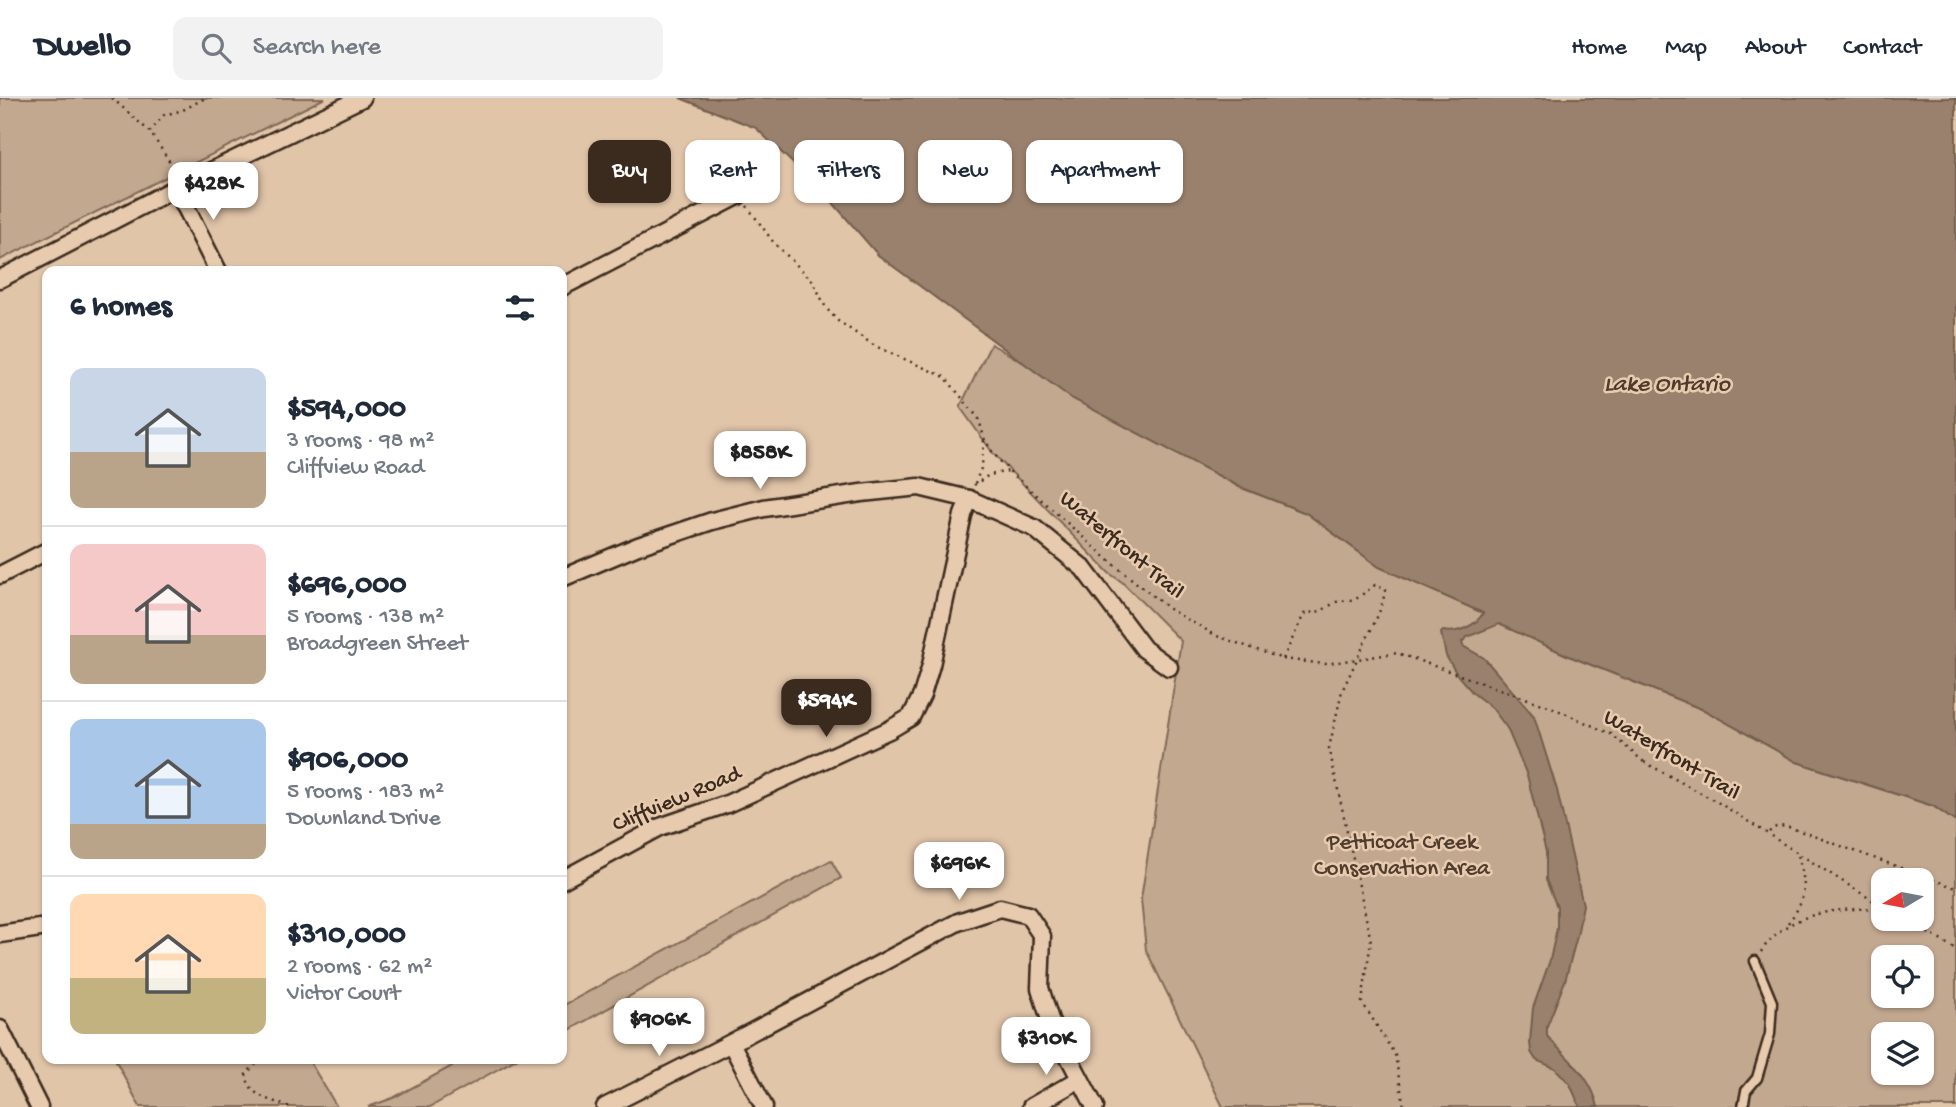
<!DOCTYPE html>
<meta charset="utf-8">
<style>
body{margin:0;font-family:"Gochi Hand",sans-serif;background:#f2f2f3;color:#1f2937;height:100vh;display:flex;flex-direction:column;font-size:26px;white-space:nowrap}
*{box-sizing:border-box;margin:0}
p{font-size:23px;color:#747a83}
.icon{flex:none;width:38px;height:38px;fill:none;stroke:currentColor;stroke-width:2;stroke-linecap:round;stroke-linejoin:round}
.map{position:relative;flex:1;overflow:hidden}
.panel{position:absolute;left:42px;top:168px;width:525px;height:798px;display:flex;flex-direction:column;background:#fff;border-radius:14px;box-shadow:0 2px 5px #0004}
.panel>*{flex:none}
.hud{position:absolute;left:588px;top:42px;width:665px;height:63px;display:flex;gap:14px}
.needle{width:46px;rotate:260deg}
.fabs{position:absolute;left:1871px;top:770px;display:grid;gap:14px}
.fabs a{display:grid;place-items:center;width:63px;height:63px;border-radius:14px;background:#fff;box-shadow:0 2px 5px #0004;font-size:35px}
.price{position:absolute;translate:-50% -60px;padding:0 16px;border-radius:14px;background:#fff;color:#222;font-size:23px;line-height:46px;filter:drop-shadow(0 2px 4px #0008)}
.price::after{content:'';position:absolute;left:50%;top:42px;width:21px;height:16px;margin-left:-10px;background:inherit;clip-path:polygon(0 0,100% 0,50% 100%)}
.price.current{background:#3b2a1e;color:#fff}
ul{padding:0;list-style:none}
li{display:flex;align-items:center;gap:21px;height:175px;padding:0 28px}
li+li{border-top:2px solid #e0e1e3}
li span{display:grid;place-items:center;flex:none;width:196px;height:140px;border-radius:14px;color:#555}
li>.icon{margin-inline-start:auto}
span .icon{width:84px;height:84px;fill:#fffc;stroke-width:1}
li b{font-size:30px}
h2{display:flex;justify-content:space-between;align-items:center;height:84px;padding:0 28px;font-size:30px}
.chip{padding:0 24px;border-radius:14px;background:#fff;box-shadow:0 2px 5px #0004;font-size:24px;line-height:63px}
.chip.current{background:#3b2a1e;color:#fff}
header{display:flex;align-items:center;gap:42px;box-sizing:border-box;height:98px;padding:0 35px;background:#fff;border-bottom:2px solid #e0e1e3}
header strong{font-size:33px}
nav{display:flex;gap:38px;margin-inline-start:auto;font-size:24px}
.search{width:490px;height:63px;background:#f2f2f3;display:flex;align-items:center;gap:18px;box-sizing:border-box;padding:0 24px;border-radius:14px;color:#747a83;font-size:26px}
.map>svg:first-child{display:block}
.green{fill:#c3a890;stroke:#7f6957;stroke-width:2;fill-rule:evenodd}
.water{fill:#99816d;stroke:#735e4d;stroke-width:2}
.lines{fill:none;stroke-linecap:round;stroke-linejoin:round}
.service-casing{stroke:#3b2a1e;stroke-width:13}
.minor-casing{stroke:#3b2a1e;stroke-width:21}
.path{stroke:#3b2a1e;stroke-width:2.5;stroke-dasharray:2 5;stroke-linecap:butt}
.service{stroke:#e8cbaf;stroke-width:8}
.minor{stroke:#e8cbaf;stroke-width:16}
.path-bridge{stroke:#3b2a1e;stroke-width:2.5;stroke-dasharray:2 5;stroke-linecap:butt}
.labels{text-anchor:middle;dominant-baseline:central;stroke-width:5;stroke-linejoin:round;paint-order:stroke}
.street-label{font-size:23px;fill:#3b2a1e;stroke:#e8cbaf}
.park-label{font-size:23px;fill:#4f3d2f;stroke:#e8cbaf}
.water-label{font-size:24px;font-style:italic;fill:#4e3b2e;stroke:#e8cbaf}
</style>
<header>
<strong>Dwello</strong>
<div class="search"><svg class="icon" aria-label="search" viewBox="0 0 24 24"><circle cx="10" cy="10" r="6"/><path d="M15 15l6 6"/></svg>Search here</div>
<nav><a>Home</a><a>Map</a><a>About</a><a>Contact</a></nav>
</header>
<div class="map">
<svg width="1956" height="1009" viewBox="0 0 1956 1009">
<rect width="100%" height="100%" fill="#e1c5a9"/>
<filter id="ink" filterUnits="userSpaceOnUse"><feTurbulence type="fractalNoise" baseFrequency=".0143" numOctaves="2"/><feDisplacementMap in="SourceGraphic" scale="14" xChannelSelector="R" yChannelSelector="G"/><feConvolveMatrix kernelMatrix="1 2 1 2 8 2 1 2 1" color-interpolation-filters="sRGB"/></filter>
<g filter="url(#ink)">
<g class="green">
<polygon points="0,0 325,0 0,162"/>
<path d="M991,246L1239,389L1306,415L1379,469L1483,515L1499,526L1569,558L1704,612L1797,664L1933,708L1956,724V1009H1223L1146,852L1141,801L1181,543L1122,484L1109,475L993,355L960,309ZM1883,782H1922V821H1883ZM1883,859H1922V898H1883ZM1883,936H1922V975H1883Z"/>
<polygon points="831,762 841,780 562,936 562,908"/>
<polygon points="115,961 308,961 337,1009 140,1009"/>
<polygon points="465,961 516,961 430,1009 368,1009 393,1000"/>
</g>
<path class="water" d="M680,0H1956V724L1933,708L1797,664L1704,612L1569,558L1499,526L1467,539L1462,544L1463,548L1484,560L1534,618L1557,692L1583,807L1577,838L1565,883L1547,928V938C1567,961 1591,977 1598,1009H1580L1570,986L1555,970L1536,962L1531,954L1530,944L1533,910L1550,862L1557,830V809L1546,782V754L1527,677L1507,630L1492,610L1473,595L1458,578L1446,558L1441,535L1443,533C1457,536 1476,528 1483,515L1379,469L1306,415L1240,389L1071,300L878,157L828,99L756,30Z"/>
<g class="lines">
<defs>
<polyline id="service" points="1743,1009 1746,993 1757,980 1770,936 1772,904 1755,863"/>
<g id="minor">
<polyline points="176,90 218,173"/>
<polyline points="0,181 176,90 362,0"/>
<polyline points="562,189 738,98"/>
<polyline points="0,477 47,453"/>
<polyline points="562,480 638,448 712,423 764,410 861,395 919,389 969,401 1034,430 1083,470 1144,551 1169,569"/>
<polyline points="562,782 660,729 727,706 889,632 911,619 922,597 931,567 963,417 969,401"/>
<polyline points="0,836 47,829"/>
<polyline points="0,931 39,1009"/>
<polyline points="731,945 764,1009"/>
<polyline points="605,1009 731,945 958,824 1000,810 1028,817 1042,838 1040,890 1051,925 1095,1009"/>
<polyline points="1031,1009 1080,981"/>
</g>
</defs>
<use href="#service" class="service-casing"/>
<use href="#minor" class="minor-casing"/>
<g class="path">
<polyline points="112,0 150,34 176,73"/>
<polyline points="150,34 164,17 183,12 205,0"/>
<polyline points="747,108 774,145 813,183 826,210 838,223 875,248 945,279 979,321 984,340 993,355 1009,373 1112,465 1169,511 1217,538 1283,561 1304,516 1321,513 1336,504 1356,501 1375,487 1386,492 1379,515 1342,593 1329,650 1371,843 1362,904 1395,957 1404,1009"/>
<polyline points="975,385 982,368 984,341"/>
<polyline points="974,387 989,377 1009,373"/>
<polyline points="1644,664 1719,705 1883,809"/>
<polyline points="1769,734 1776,729 1786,728 1956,790"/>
<polyline points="1903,821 1956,851"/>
<path d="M1788,825C1810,797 1805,785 1797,753"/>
<path d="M1761,854C1787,812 1839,811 1883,810"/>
<path d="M261,961L246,976C250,1000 269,1001 290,1009"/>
</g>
<use href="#service" class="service"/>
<use href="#minor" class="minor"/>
<polyline class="path-bridge" points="1283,561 1325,566 1397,555 1551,609 1611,636 1644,664"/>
</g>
</g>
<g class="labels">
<g class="street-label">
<text transform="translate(1121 448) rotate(40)">Waterfront Trail</text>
<text transform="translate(1671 658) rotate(31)">Waterfront Trail</text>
<text transform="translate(677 702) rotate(-23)">Cliffview Road</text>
</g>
<g class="park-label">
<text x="1402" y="745">Petticoat Creek<tspan x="1402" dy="26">Conservation Area</tspan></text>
</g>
<g class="water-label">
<text x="1667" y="287">Lake Ontario</text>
</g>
</g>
</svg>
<div class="fabs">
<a><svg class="needle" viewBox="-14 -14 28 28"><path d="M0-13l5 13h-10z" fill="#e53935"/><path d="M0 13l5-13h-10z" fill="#747a83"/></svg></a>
<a><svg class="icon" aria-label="locate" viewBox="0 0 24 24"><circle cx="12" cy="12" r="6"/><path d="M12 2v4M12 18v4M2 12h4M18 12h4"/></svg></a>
<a><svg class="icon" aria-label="layers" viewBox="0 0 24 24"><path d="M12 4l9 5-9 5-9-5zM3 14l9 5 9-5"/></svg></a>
</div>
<b class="price" style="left:213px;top:124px">$428K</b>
<b class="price" style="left:760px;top:393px">$858K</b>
<b class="price current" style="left:826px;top:641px">$594K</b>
<b class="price" style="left:959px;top:804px">$696K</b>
<b class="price" style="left:659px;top:960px">$906K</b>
<b class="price" style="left:1046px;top:979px">$310K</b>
<div class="hud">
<a class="chip current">Buy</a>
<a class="chip">Rent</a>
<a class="chip">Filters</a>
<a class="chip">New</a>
<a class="chip">Apartment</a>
</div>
<section class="panel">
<h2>6 homes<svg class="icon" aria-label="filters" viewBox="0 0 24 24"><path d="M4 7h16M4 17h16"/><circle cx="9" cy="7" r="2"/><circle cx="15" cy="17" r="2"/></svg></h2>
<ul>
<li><span style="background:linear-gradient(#c9d6e8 60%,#b9a48a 0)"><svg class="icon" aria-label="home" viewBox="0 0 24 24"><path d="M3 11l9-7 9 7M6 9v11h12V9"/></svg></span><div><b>$594,000</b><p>3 rooms · 98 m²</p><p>Cliffview Road</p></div></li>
<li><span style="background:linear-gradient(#f6c9c9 65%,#b9a48a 0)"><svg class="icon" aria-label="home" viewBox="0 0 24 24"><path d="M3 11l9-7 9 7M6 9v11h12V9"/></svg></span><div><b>$696,000</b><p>5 rooms · 138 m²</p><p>Broadgreen Street</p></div></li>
<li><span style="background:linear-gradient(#a9c7e8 75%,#b9a48a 0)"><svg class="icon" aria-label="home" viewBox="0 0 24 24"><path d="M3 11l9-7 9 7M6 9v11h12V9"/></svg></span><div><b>$906,000</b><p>5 rooms · 183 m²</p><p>Downland Drive</p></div></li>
<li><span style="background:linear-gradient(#ffd9b3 60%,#c2b280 0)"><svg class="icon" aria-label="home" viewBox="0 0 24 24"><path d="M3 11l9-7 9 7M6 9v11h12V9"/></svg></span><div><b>$310,000</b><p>2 rooms · 62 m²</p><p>Victor Court</p></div></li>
</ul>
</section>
</div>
